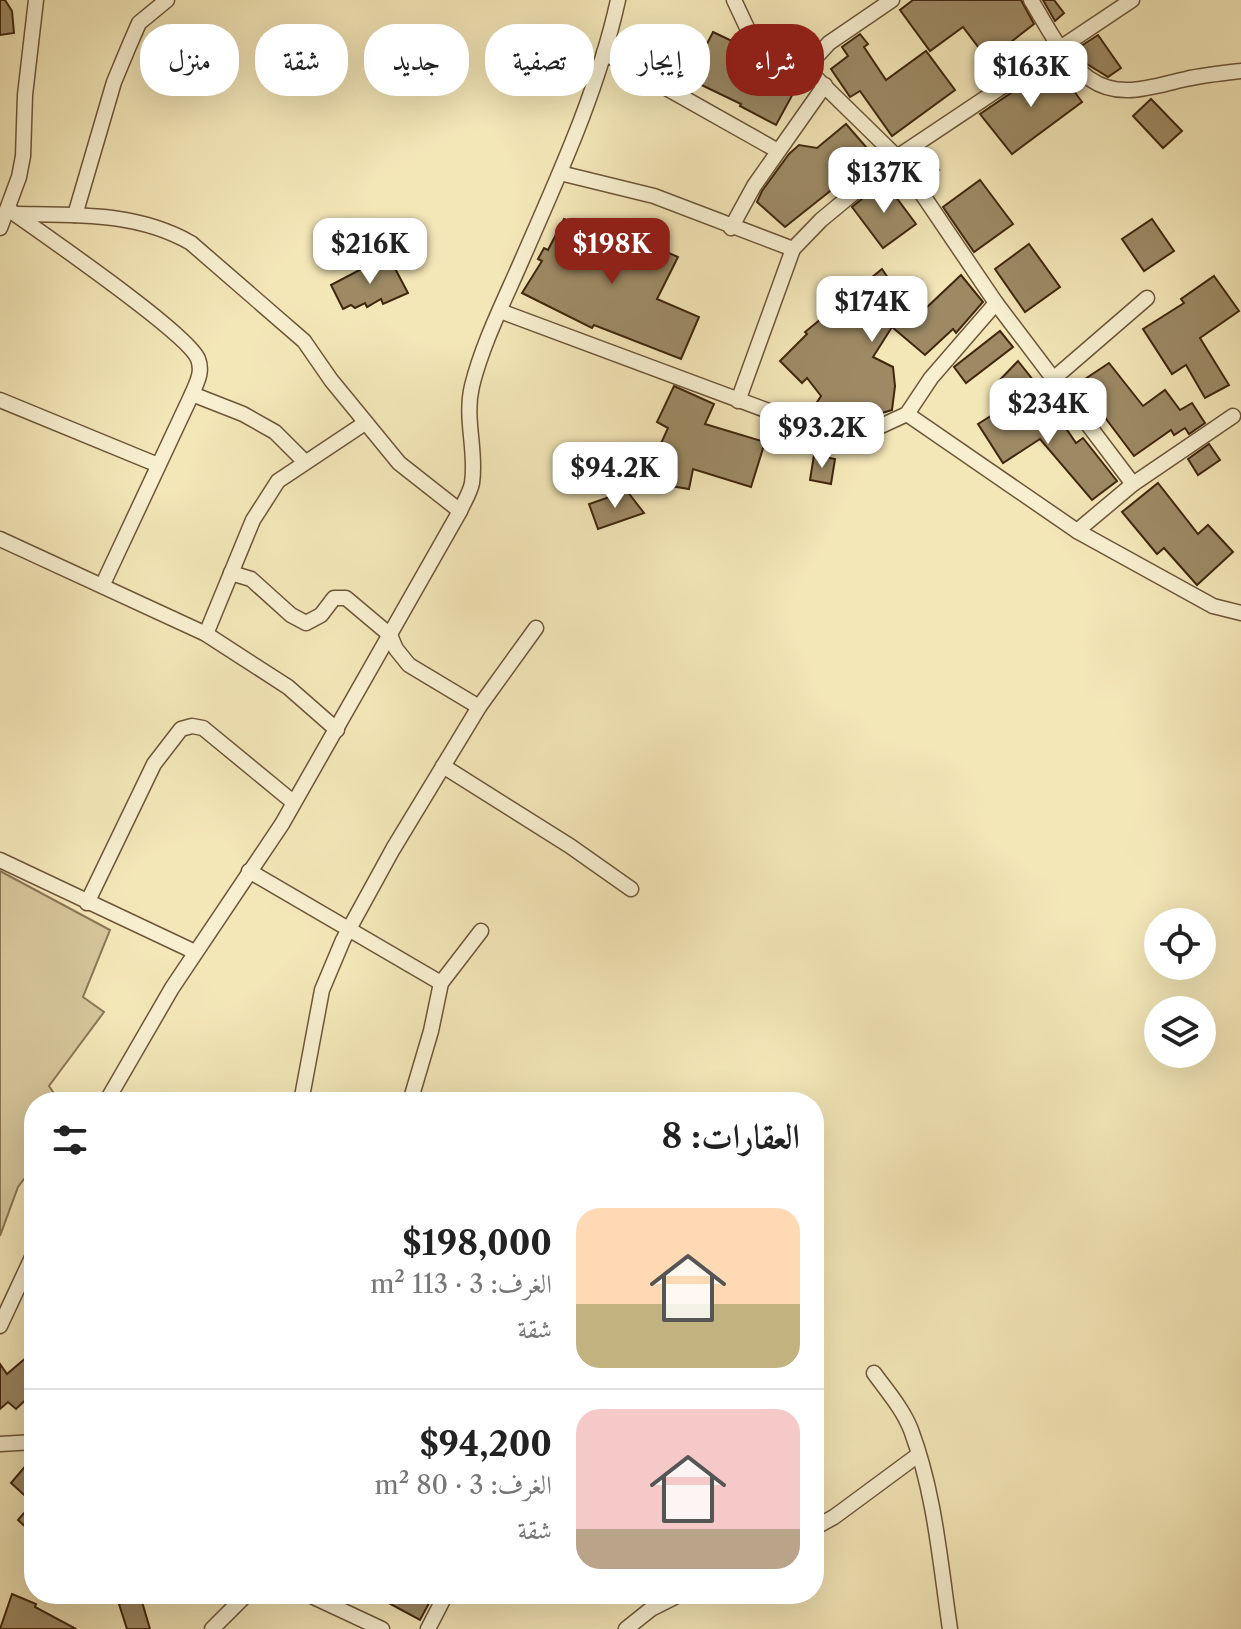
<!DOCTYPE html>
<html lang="ar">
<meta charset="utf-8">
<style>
body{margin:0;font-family:"Libre Caslon Text",Amiri,serif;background:#f2f2f2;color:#222;direction:rtl;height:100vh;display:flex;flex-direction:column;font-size:30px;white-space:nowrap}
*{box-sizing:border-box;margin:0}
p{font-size:26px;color:#767676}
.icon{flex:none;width:44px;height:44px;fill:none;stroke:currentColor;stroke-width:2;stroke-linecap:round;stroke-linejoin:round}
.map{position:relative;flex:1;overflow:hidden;direction:ltr}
.side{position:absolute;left:24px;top:1092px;width:800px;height:512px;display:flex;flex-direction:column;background:#fff;border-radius:32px;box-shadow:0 8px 32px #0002;direction:rtl}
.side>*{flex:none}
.banner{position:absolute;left:24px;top:24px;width:800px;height:72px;direction:rtl;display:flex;gap:16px}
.controls{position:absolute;left:1144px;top:908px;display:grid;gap:16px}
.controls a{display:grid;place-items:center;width:72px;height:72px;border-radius:50%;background:#fff;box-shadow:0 8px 32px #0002;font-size:40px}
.price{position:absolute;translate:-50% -68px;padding:0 18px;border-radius:16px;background:#fff;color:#222;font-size:26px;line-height:52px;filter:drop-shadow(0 2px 4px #0008)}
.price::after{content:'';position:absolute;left:50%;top:48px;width:24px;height:18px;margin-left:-12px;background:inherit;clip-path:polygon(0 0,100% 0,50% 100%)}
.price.active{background:#8f2418;color:#fff}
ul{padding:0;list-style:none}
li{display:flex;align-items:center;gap:24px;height:200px;padding:0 24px}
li+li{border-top:2px solid #e0e0e0}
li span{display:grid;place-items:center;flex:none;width:224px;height:160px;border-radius:24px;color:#555}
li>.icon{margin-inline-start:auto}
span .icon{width:96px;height:96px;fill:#fffc;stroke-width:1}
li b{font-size:34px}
h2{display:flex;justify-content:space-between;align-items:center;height:96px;padding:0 24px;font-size:34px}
.chip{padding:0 28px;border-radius:32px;background:#fff;box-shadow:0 8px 32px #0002;font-size:28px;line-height:72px}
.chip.active{background:#8f2418;color:#fff}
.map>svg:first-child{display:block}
.green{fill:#d5c59a;stroke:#8a7654;stroke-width:2}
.building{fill:#9d8a65;stroke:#40260d;stroke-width:2}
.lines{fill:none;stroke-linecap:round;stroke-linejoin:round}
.street-casing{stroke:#6d5638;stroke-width:17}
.street{stroke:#f7efd0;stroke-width:14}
</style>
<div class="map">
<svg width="1241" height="1629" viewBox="0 0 1241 1629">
<rect width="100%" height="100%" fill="#f3e6b7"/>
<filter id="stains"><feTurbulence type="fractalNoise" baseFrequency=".0025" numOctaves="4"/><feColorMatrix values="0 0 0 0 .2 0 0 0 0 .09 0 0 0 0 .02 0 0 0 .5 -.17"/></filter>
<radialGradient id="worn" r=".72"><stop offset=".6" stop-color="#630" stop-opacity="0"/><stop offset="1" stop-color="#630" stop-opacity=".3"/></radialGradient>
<polygon class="green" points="0,871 110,930 83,997 104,1012 49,1086 60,1102 34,1102 34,1166 18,1187 0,1236"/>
<g class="building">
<polygon points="0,0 5,0 12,11 14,33 0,35"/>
<polygon points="913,0 1021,0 1034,24 988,60 963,27 930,51 900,10"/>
<polygon points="1043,0 1054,0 1064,13 1055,21"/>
<polygon points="713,32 751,50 744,62 795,90 776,125 740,106 741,104 689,79"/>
<polygon points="860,34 868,44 864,47 886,80 926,51 955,90 892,136 860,91 850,97 831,69 848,56 842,47"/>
<polygon points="1098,35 1121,68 1108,77 1087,64 1075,50"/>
<polygon points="1054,64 1082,102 1012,154 980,114"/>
<polygon points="1151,99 1182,131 1163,148 1133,116"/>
<polygon points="846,124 874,156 785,227 757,202 762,191 789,154 799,145 817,148"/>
<polygon points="933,158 939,170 926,176 920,165"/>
<polygon points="980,180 1013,224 974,252 943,207"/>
<polygon points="884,181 916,224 883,248 852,207"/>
<polygon points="564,219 599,234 604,224 678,257 657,299 699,317 681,359 594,325 592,328 522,293 542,261 538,259 544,248 548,250"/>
<polygon points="1152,219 1174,251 1144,271 1122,239"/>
<polygon points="1029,244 1060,287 1025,312 995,269"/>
<polygon points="390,259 408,293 383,304 381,299 367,307 365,303 355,308 351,305 343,309 331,285 367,266 369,270"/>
<polygon points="882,269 909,309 918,300 926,308 961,275 983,302 956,333 953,329 925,355 892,327 873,357 893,367 895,386 892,410 866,418 830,411 823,417 811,411 821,396 807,378 802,383 780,361 807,334 805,332"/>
<polygon points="1214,276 1239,311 1200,338 1229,385 1205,398 1186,365 1172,374 1143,329 1184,303 1181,299"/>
<polygon points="1000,331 1013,347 966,383 954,367"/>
<polygon points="1018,361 1037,385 1006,401 993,387"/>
<polygon points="1109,363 1143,406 1165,390 1180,410 1192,403 1205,423 1189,434 1185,428 1174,435 1171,430 1134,456 1079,383"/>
<polygon points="674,386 714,404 705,424 765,442 751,487 693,469 689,489 659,484 650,468 668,428 657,422"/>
<polygon points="1049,403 1076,443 1083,438 1117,481 1092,500 1040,439 1003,463 978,424 1008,405 1020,423"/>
<polygon points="1209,444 1220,460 1198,475 1188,459"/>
<polygon points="814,455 835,459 831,484 810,480"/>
<polygon points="1158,483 1198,534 1208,525 1233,552 1197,585 1164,548 1157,554 1122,512"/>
<polygon points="627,491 644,513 598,529 589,504"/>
<polygon points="28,1356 34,1362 34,1392 16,1409 8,1402 0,1409 0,1364 7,1374"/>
<polygon points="34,1456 34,1519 29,1530 18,1520 33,1503 11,1483"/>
<polygon points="12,1594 36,1604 35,1607 76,1629 0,1629"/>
<polygon points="372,1594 434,1594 420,1620"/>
<polygon points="140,1595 150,1629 127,1629 119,1604"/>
</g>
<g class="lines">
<defs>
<g id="street">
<polyline points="734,0 749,32 806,68 897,157 996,303 1133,484"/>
<path d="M1031,0C1047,26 1064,62 1090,79C1120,100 1153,86 1186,79C1204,75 1223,73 1241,71"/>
<polyline points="604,53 778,151"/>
<polyline points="806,68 829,43 892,0"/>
<polyline points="560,173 654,196 793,249"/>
<path d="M8,209C40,232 188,333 198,359C203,372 197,382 192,394L103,584"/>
<path d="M16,214C77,215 137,212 191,243L304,341L331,380L399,463L460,511"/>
<polyline points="75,215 114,82 129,46 139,23 167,0"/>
<polyline points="0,228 19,177 23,156 25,95 36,0"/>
<polyline points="731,228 754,186 825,85"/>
<polyline points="500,311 833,435 853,434 881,426 907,414 931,378 996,303"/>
<polyline points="1052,380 1147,298"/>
<polyline points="192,394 243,414 275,432 305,462"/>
<polyline points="0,400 158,465"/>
<polyline points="738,401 793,249 821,220 897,157 1132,0"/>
<polyline points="907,414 1077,531 1133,484 1233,416"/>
<polyline points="1077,531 1213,606 1241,613"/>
<polyline points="0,539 206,634 288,687 337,730"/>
<polyline points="231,573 251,579 291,615 306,623 321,615 334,598 346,598 390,635 396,649 409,665 479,707"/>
<polyline points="206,634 253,520 278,481 365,423"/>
<polyline points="443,766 570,846 631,889"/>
<polyline points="0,860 195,952"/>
<polyline points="249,871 441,983"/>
<polyline points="87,903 154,764 181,729 192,726 203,728 293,802"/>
<path d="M106,1102L172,988L282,824L460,511C464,502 470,493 472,483C477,451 464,419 472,386C482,345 504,301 521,262C558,177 598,91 618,0"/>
<polyline points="301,1102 322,990 343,940 393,849 479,707 536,628"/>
<polyline points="410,1102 431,1031 441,983 481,931"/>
<polyline points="0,1326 34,1253"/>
<path d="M874,1373C887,1391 903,1409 911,1430C935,1494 940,1562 950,1629"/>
<polyline points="0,1444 34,1442"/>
<polyline points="814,1528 834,1517 918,1455"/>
<polyline points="307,1594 382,1629"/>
<polyline points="212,1629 247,1594"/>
<polyline points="428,1629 446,1594"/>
<polyline points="626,1629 651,1609 681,1594"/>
</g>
</defs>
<use href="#street" class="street-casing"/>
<use href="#street" class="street"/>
</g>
<rect width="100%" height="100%" filter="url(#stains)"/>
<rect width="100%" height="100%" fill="url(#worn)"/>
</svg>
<div class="controls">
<a><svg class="icon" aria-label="locate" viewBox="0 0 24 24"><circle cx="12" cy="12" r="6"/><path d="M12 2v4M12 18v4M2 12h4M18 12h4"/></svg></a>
<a><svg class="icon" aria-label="layers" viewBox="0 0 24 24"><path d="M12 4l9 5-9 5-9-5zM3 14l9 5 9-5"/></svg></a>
</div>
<b class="price" style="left:1031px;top:109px">$163K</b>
<b class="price" style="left:884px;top:215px">$137K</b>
<b class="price" style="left:370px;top:286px">$216K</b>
<b class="price active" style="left:612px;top:286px">$198K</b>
<b class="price" style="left:872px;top:344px">$174K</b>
<b class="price" style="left:1048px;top:446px">$234K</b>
<b class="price" style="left:822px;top:470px">$93.2K</b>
<b class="price" style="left:615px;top:510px">$94.2K</b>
<div class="banner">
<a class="chip active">شراء</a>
<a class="chip">إيجار</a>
<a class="chip">تصفية</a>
<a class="chip">جديد</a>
<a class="chip">شقة</a>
<a class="chip">منزل</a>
</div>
<section class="side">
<h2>العقارات: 8<svg class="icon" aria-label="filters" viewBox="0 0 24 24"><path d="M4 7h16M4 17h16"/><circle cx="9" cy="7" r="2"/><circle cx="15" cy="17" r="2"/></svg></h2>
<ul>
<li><span style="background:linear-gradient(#ffd9b3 60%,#c2b280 0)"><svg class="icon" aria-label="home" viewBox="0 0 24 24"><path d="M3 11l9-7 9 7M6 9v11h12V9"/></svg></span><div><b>$198,000</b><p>الغرف: 3 · 113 m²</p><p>شقة</p></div></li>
<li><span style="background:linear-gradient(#f6c9c9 75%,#b9a48a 0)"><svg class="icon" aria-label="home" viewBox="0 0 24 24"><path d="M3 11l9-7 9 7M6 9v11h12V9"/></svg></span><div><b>$94,200</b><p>الغرف: 3 · 80 m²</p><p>شقة</p></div></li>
</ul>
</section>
</div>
